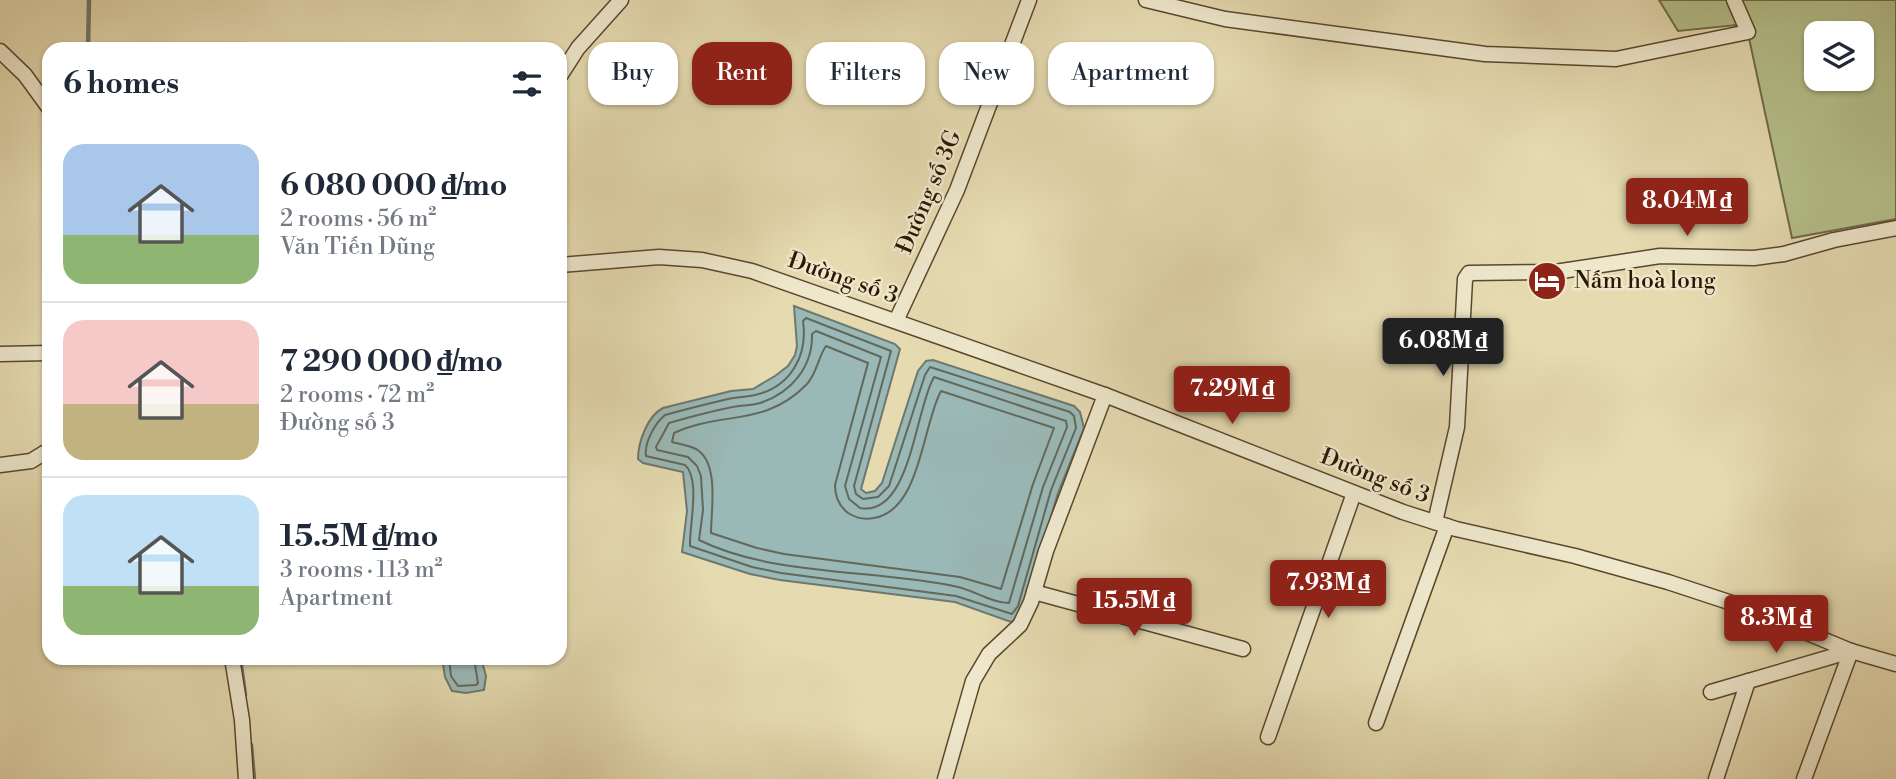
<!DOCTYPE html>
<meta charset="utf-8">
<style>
body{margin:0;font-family:"Libre Bodoni",serif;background:#f2f2f3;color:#1f2937;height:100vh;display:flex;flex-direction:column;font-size:26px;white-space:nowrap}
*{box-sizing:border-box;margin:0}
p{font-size:23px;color:#747a83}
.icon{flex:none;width:38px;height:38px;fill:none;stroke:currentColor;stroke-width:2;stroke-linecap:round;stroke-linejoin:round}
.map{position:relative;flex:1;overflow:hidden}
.sheet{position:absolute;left:42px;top:42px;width:525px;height:623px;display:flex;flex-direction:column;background:#fff;border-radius:21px;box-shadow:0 2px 5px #0004}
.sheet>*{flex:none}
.guide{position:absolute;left:588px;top:42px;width:665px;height:63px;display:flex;gap:14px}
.buttons{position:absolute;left:1804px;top:21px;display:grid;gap:14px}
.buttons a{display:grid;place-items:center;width:70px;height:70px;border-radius:14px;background:#fff;box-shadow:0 2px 5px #0004;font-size:35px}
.price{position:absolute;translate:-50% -60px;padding:0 16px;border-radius:7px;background:#8f2418;color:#fff;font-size:23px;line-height:46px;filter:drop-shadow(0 2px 4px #0008)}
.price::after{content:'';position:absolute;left:50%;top:42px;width:21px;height:16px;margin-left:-10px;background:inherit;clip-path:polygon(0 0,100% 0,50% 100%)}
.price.on{background:#222;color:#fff}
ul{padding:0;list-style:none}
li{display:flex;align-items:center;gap:21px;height:175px;padding:0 21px}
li+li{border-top:2px solid #e0e1e3}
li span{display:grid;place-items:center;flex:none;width:196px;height:140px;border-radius:21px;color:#555}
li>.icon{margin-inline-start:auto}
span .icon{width:84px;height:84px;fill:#fffc;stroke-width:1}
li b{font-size:30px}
h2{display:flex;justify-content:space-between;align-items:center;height:84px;padding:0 21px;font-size:30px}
.chip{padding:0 24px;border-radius:21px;background:#fff;box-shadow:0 2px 5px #0004;font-size:24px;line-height:63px}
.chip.on{background:#8f2418;color:#fff}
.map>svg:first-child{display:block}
.green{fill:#b5c08b;stroke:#706c46;stroke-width:2;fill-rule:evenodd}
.water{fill:#9ab8b6;stroke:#6e786d;stroke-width:2}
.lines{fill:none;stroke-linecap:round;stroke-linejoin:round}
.shore{stroke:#63685b;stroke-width:2}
.stream{stroke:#6e786d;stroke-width:4.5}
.minor-casing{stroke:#5a482c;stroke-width:17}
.minor{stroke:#eee7cc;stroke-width:14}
.labels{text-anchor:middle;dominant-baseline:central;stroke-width:5;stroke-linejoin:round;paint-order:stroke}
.street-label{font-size:23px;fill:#2c1800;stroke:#eee7cc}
.poi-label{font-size:23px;fill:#2c1800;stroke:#eee7cc;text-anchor:start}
</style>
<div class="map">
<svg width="1896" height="779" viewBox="0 0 1896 779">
<rect width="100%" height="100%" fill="#e5dab0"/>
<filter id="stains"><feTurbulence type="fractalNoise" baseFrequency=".00286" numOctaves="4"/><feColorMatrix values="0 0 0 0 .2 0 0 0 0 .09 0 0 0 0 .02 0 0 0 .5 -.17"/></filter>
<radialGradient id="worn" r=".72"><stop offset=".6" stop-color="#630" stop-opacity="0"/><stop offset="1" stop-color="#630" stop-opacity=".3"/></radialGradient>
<path class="green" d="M1659,0H1896V219L1792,238L1746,24L1678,31ZM1816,33H1862V79H1816Z"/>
<g class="water">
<path d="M794,306L895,344L900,349L861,489L866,493L875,491L882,483L918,371L926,361L933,360L1074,406L1080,412L1084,428L1058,493L1028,594L1016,620L1011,622L955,602L780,580L750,574L682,552L687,511L683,472L643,463L638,459C638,443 647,416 663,408L731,391L753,389L775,376L788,366L795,355L797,346Z"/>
<polygon points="442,658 481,658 486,676 484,690 466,693 452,691 445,677"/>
</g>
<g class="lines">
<g class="shore">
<path d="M806,318L891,351L854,486L856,494L863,499L878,497L889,486L925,375L930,367L1070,412L1074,416L1076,428L1051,490L1018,606L1012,614L956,596L781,573L752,567L690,546C689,527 701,479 685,465L646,456C644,443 655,423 665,415C686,409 707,404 728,399C737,397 747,397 755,395C791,387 808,355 803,321Z"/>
<path d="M816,331L881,357L845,486L849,499L860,508C911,517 915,409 934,377L1066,421L1067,427L1043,487L1009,603C992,603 975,591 958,587C877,569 774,577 699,540L703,510L701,476L697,466L688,457L657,450L656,447L669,423C690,417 711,411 733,407C742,405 751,406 760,403C791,393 813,367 812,334Z"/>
<path d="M826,346L868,363L835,485C835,497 839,506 848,513C856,518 864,520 874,518C921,510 922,426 941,391L1054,428L1033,484L1001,589L960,577L784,554L757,548L711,533C711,511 719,467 699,451C691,445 681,445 672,442L674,433C721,411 765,427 806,385C817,374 818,357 826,346Z"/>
<polyline points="449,658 451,676 458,686 476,685 478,683 474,658"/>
</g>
<g class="stream">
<polyline points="88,49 89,0"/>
<polyline points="240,658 245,695"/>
<polyline points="251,745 254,779"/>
</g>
<defs>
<g id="minor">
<polyline points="1146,0 1225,19 1485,54 1616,59 1748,32 1734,0"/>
<polyline points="0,51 25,75 49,108"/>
<polyline points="560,76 578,48 621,0"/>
<polyline points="560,265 659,257 702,260 752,271 1105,395 1403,512 1456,529 1575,556 1668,582 1747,608 1851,651 1896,664"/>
<polyline points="896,321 957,190 1029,0"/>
<polyline points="0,354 49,353"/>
<polyline points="0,465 31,461 49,450"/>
<polyline points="1435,522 1457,427 1465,279 1469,273 1555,272 1660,256 1754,258 1784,254 1834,240 1896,228"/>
<polyline points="1034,592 1243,649"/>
<polyline points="232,658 242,720 246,779"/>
<polyline points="1711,692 1851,651"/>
<polyline points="1376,723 1447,526"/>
<polyline points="1268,737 1354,493"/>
<polyline points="945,779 973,681 989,654 1020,625 1031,602 1046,551 1105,395"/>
<polyline points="1716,779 1748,681"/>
<polyline points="1804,779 1851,651"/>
</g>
</defs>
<use href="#minor" class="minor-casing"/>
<use href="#minor" class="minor"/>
</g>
<defs>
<symbol id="hotel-disc" viewBox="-11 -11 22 22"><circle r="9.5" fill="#8f2418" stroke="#eee7cc"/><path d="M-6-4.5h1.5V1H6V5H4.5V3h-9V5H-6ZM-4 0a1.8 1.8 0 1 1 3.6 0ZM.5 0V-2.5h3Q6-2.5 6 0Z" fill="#fff"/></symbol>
</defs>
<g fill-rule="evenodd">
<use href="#hotel-disc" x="1525" y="259" width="44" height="44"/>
</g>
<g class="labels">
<g class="street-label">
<text transform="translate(929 192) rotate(-67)">Đường số 3G</text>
<text transform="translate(843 278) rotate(19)">Đường số 3</text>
<text transform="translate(1375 476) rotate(21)">Đường số 3</text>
</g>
<g class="poi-label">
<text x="1574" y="281">Nấm hoà long</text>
</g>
</g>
<rect width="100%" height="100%" filter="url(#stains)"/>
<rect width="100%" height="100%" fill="url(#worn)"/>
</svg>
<div class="buttons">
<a><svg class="icon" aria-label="layers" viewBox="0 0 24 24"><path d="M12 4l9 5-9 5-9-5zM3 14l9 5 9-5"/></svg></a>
</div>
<b class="price" style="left:1687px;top:238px">8.04M ₫</b>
<b class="price on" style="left:1443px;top:378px">6.08M ₫</b>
<b class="price" style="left:1232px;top:426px">7.29M ₫</b>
<b class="price" style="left:1328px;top:620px">7.93M ₫</b>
<b class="price" style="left:1134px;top:638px">15.5M ₫</b>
<b class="price" style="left:1776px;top:655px">8.3M ₫</b>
<div class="guide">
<a class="chip">Buy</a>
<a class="chip on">Rent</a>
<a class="chip">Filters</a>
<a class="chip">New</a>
<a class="chip">Apartment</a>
</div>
<section class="sheet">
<h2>6 homes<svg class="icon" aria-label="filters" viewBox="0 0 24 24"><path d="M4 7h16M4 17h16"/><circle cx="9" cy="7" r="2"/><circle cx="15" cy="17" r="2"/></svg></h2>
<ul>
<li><span style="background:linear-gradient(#a9c7e8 65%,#8fb573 0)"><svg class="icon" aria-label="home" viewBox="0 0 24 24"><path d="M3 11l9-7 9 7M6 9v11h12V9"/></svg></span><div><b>6 080 000 ₫/mo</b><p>2 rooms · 56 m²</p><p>Văn Tiến Dũng</p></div></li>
<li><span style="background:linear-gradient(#f6c9c9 60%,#c2b280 0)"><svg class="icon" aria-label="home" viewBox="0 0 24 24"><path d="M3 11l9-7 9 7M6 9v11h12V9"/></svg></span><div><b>7 290 000 ₫/mo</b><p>2 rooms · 72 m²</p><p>Đường số 3</p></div></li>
<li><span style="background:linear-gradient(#bfe0f5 65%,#8fb573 0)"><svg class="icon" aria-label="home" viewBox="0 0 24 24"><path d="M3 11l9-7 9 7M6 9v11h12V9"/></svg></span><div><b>15.5M ₫/mo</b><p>3 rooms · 113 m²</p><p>Apartment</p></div></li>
</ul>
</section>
</div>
